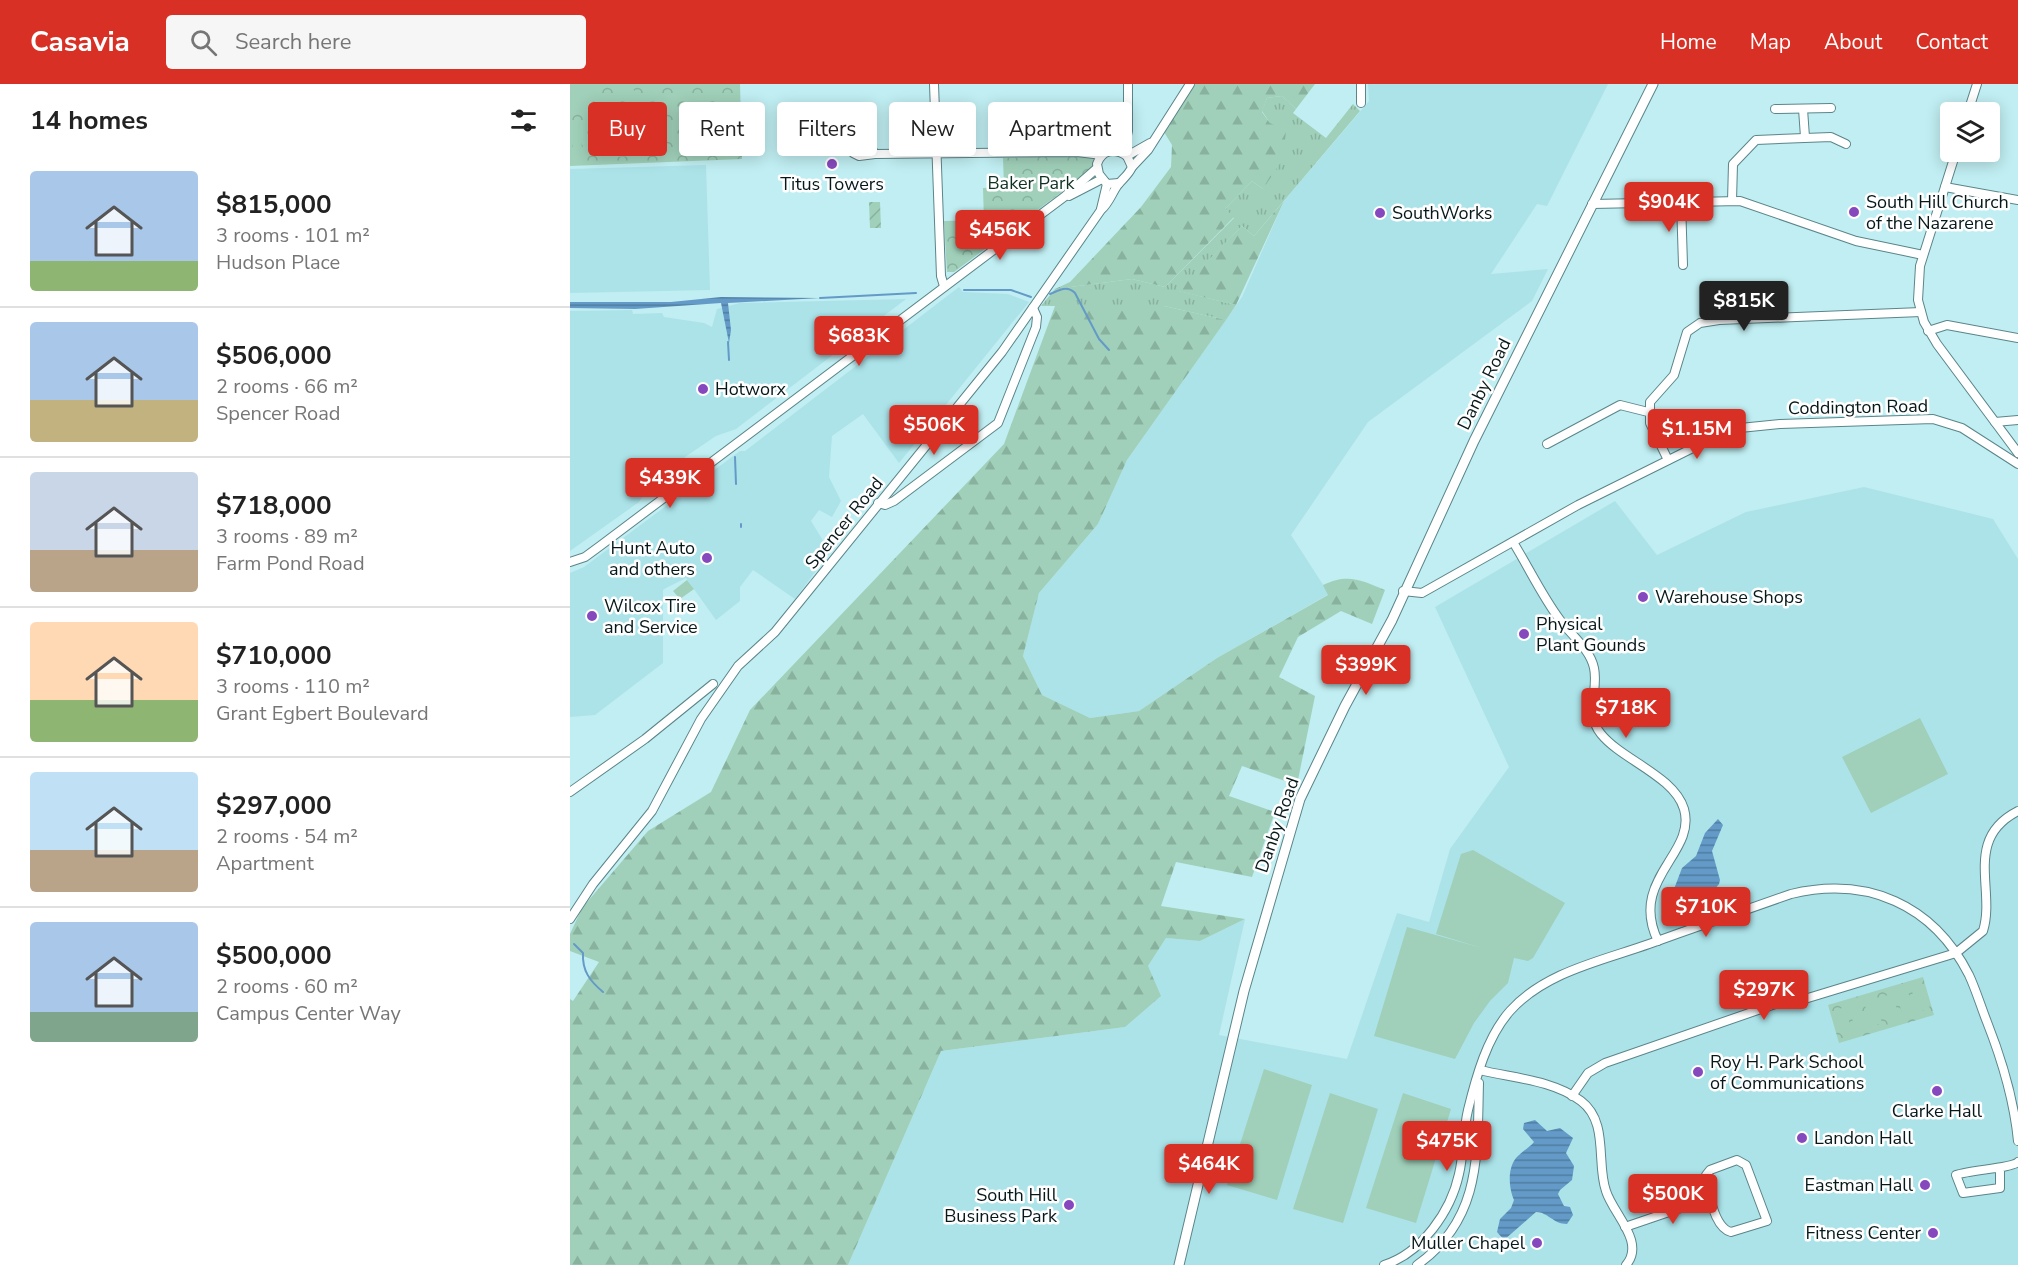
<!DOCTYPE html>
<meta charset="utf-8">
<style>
body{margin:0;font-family:"Nunito Sans",sans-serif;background:#f6f6f6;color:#222;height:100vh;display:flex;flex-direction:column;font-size:22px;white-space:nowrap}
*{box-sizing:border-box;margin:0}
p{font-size:20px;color:#767676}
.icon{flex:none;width:33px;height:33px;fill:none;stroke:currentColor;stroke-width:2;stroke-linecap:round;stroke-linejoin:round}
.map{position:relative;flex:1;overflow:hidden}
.details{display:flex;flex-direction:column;background:#fff;width:570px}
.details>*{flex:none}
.banner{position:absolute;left:18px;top:18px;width:570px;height:54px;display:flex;gap:12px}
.buttons{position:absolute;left:1370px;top:18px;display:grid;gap:12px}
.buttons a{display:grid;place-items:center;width:60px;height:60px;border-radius:6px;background:#fff;box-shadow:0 3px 15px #0003;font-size:30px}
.price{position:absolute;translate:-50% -51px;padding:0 14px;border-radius:6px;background:#d93025;color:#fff;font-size:20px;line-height:39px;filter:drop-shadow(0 2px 3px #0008)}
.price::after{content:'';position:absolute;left:50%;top:36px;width:18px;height:14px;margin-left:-9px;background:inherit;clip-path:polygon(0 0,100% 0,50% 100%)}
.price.active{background:#222;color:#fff}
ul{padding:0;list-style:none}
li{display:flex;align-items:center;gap:18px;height:150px;padding:0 30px}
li+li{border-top:2px solid #e0e0e0}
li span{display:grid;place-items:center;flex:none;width:168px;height:120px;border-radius:6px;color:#555}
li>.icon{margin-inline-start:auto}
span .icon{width:72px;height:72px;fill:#fffc;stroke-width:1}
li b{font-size:26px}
h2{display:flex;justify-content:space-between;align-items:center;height:72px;padding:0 30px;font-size:26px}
.pill{padding:0 21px;border-radius:6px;background:#fff;box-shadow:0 3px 15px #0003;font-size:21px;line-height:54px}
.pill.active{background:#d93025;color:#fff}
header{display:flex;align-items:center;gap:36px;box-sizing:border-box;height:84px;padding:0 30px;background:#d93025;color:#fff}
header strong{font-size:28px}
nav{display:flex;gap:33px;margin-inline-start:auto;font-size:21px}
.search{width:420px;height:54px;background:#f6f6f6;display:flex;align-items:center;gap:15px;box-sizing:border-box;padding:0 21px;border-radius:6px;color:#767676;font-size:22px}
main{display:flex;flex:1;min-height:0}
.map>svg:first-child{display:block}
.built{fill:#abe3e9}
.grass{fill:url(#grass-tufts)}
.forest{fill:url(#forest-firs)}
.park{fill:url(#park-crowns)}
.garden{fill:url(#garden-furrows)}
.pitch{fill:#a0d0b9}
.water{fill:url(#water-rules)}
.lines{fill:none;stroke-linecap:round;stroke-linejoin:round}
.stream{stroke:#649ac7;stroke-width:2}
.minor-casing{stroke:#5a8589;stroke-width:10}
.major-casing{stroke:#5a8589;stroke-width:11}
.minor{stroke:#fff;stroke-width:8}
.major{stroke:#fff;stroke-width:9}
.poi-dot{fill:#8648bd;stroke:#fff;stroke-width:2}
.labels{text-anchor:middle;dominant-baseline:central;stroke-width:5;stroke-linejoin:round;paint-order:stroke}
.park-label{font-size:18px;fill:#0f3123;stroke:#fff}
.poi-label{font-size:18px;fill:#07181a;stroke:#fff;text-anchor:start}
.street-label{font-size:18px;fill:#07181a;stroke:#fff}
</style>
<header>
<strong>Casavia</strong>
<div class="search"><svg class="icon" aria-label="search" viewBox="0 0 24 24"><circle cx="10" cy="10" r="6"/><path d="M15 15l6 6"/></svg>Search here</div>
<nav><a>Home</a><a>Map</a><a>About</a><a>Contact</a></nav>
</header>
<main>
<section class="details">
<h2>14 homes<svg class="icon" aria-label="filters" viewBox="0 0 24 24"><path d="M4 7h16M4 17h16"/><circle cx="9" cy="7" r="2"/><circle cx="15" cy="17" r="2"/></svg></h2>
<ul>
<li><span style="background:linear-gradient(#a9c7e8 75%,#8fb573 0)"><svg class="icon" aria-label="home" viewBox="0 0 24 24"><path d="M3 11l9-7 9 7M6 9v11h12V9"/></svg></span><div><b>$815,000</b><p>3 rooms · 101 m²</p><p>Hudson Place</p></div></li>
<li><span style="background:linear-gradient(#a9c7e8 65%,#c2b280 0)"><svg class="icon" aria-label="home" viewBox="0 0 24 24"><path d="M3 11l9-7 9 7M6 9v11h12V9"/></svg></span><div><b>$506,000</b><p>2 rooms · 66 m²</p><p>Spencer Road</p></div></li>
<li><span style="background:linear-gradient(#c9d6e8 65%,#b9a48a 0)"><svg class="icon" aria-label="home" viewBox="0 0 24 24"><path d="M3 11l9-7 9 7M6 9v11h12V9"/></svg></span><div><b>$718,000</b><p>3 rooms · 89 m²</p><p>Farm Pond Road</p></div></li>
<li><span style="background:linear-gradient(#ffd9b3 65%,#8fb573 0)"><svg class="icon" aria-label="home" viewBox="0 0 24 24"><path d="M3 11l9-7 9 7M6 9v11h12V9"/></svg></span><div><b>$710,000</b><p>3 rooms · 110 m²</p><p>Grant Egbert Boulevard</p></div></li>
<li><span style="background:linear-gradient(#bfe0f5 65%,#b9a48a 0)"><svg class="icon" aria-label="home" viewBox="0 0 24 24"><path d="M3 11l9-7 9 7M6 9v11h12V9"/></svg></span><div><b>$297,000</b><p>2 rooms · 54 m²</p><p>Apartment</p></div></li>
<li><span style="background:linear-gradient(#a9c7e8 75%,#7fa58c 0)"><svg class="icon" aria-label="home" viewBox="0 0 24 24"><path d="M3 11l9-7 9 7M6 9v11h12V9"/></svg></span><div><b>$500,000</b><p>2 rooms · 60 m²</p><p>Campus Center Way</p></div></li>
</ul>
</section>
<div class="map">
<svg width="1448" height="1181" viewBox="0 0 1448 1181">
<defs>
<pattern id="grass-tufts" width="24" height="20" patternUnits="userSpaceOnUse" patternTransform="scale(1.5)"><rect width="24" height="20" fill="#a0d0b9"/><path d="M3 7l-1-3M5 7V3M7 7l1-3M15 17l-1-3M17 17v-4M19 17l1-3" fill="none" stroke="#88b29e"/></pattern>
<pattern id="forest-firs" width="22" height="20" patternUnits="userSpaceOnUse" patternTransform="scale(1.5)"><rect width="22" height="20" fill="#a0d0b9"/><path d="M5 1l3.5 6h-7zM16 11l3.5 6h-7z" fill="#88b29e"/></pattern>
<pattern id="park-crowns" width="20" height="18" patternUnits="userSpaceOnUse" patternTransform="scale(1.5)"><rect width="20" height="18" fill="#a0d0b9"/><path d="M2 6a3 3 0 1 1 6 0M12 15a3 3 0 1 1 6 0" fill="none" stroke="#88b29e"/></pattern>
<pattern id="garden-furrows" width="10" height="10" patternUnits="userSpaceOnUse" patternTransform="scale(1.5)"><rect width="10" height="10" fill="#a0d0b9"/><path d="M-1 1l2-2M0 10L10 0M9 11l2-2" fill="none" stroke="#88b29e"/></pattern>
<pattern id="water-rules" width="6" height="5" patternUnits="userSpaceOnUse" patternTransform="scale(1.5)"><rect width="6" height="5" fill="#649ac7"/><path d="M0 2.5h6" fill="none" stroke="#507da1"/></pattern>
</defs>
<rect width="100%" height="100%" fill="#c0eef2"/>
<g class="built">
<polygon points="798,0 1038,0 977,122 967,120 921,190 978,185 962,217 798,338 721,451 759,510 647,574 569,627 520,634 472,611 453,572 469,509 528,440 557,376 672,213 714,117 799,17"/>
<polygon points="136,81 140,206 0,209 0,85"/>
<polygon points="389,203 393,208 438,210 459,218 329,379 293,330 262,352 259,393 271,417 262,433 249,426 241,437 260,468 225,515 183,486 170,503 170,517 146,536 116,494 96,504 93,506 93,579 25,631 0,633 0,489 14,483 170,367 175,367"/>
<polygon points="336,215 166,345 146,352 115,373 99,391 79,403 69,418 0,467 0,227 62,226 63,230 92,229 94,233 134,239 142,243 147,225 170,219"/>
<polygon points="1294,403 1423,435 1448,475 1448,1181 278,1181 371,967 555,943 578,882 596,854 630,857 675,835 649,951 777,975 827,829 859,838 880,765 939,683 865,523 1045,417 1087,471 1176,428"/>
</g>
<polygon class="grass" points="712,12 726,25 723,29 756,54 783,20 790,27 684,152 672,142 609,207 666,221 656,236 594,222 471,222 485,205 562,195 595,203 664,134 655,125 682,97 693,105 700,39 692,27 697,14"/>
<g class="forest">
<polygon points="625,0 745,0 726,25 712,12 697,14 692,28 700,39 716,47 713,75 693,105 682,97 655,125 664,133 595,203 562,195 485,205 500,198 571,123 601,83 602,61 594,48"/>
<polygon points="714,117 666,221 608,207 672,142 684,152"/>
<path d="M485,222H594L656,236L557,376L528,440L469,509L453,572L472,611L520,634L569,627L647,574L758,511L753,501C778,489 791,496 815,506L802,540L771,527L728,553L709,593L745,612L727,701L672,682L659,712L705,728L682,793L606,778L591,822L675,835L630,857L596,854L578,882L591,912L555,943L371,967L278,1181H0V915L3,917L29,878L0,867V850L12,824L78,747L141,708L180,626L434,360Z"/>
</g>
<g class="park">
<polygon points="0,0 170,0 172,75 0,82"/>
<polygon points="510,71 526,73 520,87 384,188 377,188 374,137 414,136 413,104 434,103 433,74"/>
<polygon points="1353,893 1364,931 1269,959 1258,921"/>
</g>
<polygon class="garden" points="299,118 310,118 311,144 300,144"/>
<g class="pitch">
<polygon points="0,0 22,0 23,23 0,24"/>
<path d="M43,0H60L68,13L64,68L63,72L29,74L25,65L24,32L33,30L58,42C63,27 52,11 43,0Z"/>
<polygon points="11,40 12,69 3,69 2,41"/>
<polygon points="117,496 124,505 110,515 103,507"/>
<polygon points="1350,634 1378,690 1301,729 1272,673"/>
<polygon points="903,766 995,819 963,874 958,877 944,874 938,899 920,917 904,939 885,975 804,952 837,843 912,864 866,850 891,770"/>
<polygon points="1352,900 1360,925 1348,928 1341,904"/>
<polygon points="1337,905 1345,930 1333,933 1326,908"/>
<polygon points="1322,910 1330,934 1318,937 1311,913"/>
<polygon points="1305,915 1312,939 1301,942 1294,918"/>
<polygon points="1290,919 1297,944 1286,947 1278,922"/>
<polygon points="1275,923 1282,948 1271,951 1263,927"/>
<polygon points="694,985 742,1001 707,1116 657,1101"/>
<polygon points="760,1009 808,1025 773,1139 723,1125"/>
<polygon points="833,1009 881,1025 846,1139 796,1124"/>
</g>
<g class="water">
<polygon points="151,213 250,214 158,219 161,246 159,259 151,219 65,225 0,224 0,218 101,218"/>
<polygon points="1148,735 1153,741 1142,767 1150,796 1149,800 1140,811 1120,821 1113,813 1109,822 1104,824 1101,813 1112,784 1126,772 1135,749"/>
<path d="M965,1036L977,1047L990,1044L1003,1054L996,1069L1004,1082L1002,1096L990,1106L988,1110L994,1122L1000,1123L1003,1131L997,1140C983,1140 978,1128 966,1128L934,1156L927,1148L930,1135L941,1124L944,1116C939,1105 937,1085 946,1074C951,1068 959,1064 964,1058L953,1045L954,1039Z"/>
</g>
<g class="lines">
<g class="stream">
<polyline points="394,206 441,206 461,213"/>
<path d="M480,210C490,206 497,201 505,209L529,255L539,266"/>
<polyline points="250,214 346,209"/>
<polyline points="158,258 159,276"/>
<polyline points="165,373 166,400"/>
<polyline points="171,443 171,440"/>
<path d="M4,860L13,869C12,887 20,897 33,908"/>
</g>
<defs>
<g id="minor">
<polyline points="364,0 371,192 374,202"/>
<polyline points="791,0 791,19"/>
<polyline points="1205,25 1261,24"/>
<polyline points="1233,25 1235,53"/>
<polyline points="1398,28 1407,0"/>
<polygon points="286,53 298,59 305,70 289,72 283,69 281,58"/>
<polyline points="543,66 557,40"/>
<polyline points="1386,68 1350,182 1348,216 1354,238 1367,260 1448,369"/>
<polyline points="553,69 558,47 558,0"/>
<polyline points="305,70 507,68 532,71"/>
<polyline points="557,72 580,59"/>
<polyline points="562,83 578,66 620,0"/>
<path d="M549,99L537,100L529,90L527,80C532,65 545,64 557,72"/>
<polyline points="1375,103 1448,116"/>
<polyline points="499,112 532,95"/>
<polyline points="1111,117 1113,181"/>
<polyline points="1162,117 1163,80 1186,56 1261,53 1276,60"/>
<polyline points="1022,120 1170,117 1286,157 1353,171"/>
<polyline points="531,125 537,100"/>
<polyline points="1358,247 1377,241 1448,254"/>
<polyline points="1425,338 1448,336"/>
<polyline points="977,360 1050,321 1078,328"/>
<polyline points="1098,376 1080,339 1080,318 1104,291 1117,248 1130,239 1149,236 1351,228"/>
<polyline points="308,419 315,421 324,417 428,339 466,243 467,233 463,224"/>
<path d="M943,458C959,484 972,512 990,536C1001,551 1020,565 1024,584C1029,607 1014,629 1031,650C1052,676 1104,692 1114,725C1127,770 1058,795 1088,857"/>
<polyline points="0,478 15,473 30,462 494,113 526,85"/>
<polyline points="833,507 852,509 1008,421 1149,351 1170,344 1210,340 1363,335 1392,344 1448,380"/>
<polyline points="0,708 75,655 143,600"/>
<path d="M0,835L23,800L82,727L131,635L168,582L205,548L432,268L531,126C539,119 541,111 547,102C552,95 558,92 562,83L557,72"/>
<path d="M910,986C942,994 983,996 1011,1017C1039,1038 1026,1079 1036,1107C1043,1130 1076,1158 1056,1181"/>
<path d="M1002,1012L1018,989L1035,979L1211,918L1238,914L1386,869L1413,847C1426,806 1393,755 1448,727"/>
<path d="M1167,1076L1176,1081L1197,1137L1161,1148C1144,1144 1138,1107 1136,1091L1140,1086Z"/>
<path d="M1430,1084V1104L1393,1109L1386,1091C1400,1086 1442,1084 1448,1078"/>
<polyline points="1055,1143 1140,1114"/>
<path d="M814,1181C852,1169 881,1127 889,1090C894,1069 893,1047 898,1026C906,993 917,953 940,927C975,888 1031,877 1079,860C1126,843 1173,827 1221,810C1297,792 1363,820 1399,891C1406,906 1411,923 1417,938C1432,976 1444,1016 1448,1057"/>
<path d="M847,1181C912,1135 907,1070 909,999"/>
</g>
<polyline id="major" points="609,1181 674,907 730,715 775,622 822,536 904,357 1083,0"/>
</defs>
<use href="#minor" class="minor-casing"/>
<use href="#major" class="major-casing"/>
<use href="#minor" class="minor"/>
<use href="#major" class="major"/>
</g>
<g class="poi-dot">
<circle cx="262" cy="80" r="6"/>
<circle cx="1284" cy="128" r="6"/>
<circle cx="810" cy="129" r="6"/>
<circle cx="133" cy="305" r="6"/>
<circle cx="137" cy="474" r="6"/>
<circle cx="1073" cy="513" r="6"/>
<circle cx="22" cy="532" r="6"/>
<circle cx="954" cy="550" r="6"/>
<circle cx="1128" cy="988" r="6"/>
<circle cx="1367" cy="1007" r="6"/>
<circle cx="1232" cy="1054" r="6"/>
<circle cx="1355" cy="1101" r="6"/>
<circle cx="499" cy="1121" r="6"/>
<circle cx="1363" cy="1149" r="6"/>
<circle cx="967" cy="1159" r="6"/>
</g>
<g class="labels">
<g class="park-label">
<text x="461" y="99">Baker Park</text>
</g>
<g class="poi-label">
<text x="262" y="100" text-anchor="middle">Titus Towers</text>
<text x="1296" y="118">South Hill Church<tspan x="1296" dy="21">of the Nazarene</tspan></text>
<text x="822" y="129">SouthWorks</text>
<text x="145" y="305">Hotworx</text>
<text x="125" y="464" text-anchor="end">Hunt Auto<tspan x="125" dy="21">and others</tspan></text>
<text x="1085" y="513">Warehouse Shops</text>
<text x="34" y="522">Wilcox Tire<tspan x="34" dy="21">and Service</tspan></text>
<text x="966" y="540">Physical<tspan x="966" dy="21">Plant Gounds</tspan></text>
<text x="1140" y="978">Roy H. Park School<tspan x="1140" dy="21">of Communications</tspan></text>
<text x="1367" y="1027" text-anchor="middle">Clarke Hall</text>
<text x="1244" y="1054">Landon Hall</text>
<text x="1343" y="1101" text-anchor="end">Eastman Hall</text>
<text x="487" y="1111" text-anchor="end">South Hill<tspan x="487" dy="21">Business Park</tspan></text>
<text x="1351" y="1149" text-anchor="end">Fitness Center</text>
<text x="955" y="1159" text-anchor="end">Muller Chapel</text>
</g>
<g class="street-label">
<text transform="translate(914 300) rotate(-64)">Danby Road</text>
<text transform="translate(1288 323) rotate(-1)">Coddington Road</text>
<text transform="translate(274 439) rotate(-51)">Spencer Road</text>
<text transform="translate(707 741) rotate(-71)">Danby Road</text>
</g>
</g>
</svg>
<div class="buttons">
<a><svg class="icon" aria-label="layers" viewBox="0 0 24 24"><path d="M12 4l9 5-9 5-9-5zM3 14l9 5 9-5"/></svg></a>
</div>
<b class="price" style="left:1099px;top:149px">$904K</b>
<b class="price" style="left:430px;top:177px">$456K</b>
<b class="price active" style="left:1174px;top:248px">$815K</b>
<b class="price" style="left:289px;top:283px">$683K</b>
<b class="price" style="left:364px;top:372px">$506K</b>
<b class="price" style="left:1127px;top:376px">$1.15M</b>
<b class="price" style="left:100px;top:425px">$439K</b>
<b class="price" style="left:796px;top:612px">$399K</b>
<b class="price" style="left:1056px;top:655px">$718K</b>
<b class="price" style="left:1136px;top:854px">$710K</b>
<b class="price" style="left:1194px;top:937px">$297K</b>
<b class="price" style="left:877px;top:1088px">$475K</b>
<b class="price" style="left:639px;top:1111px">$464K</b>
<b class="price" style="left:1103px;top:1141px">$500K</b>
<div class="banner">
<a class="pill active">Buy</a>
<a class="pill">Rent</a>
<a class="pill">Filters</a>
<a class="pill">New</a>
<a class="pill">Apartment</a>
</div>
</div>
</main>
